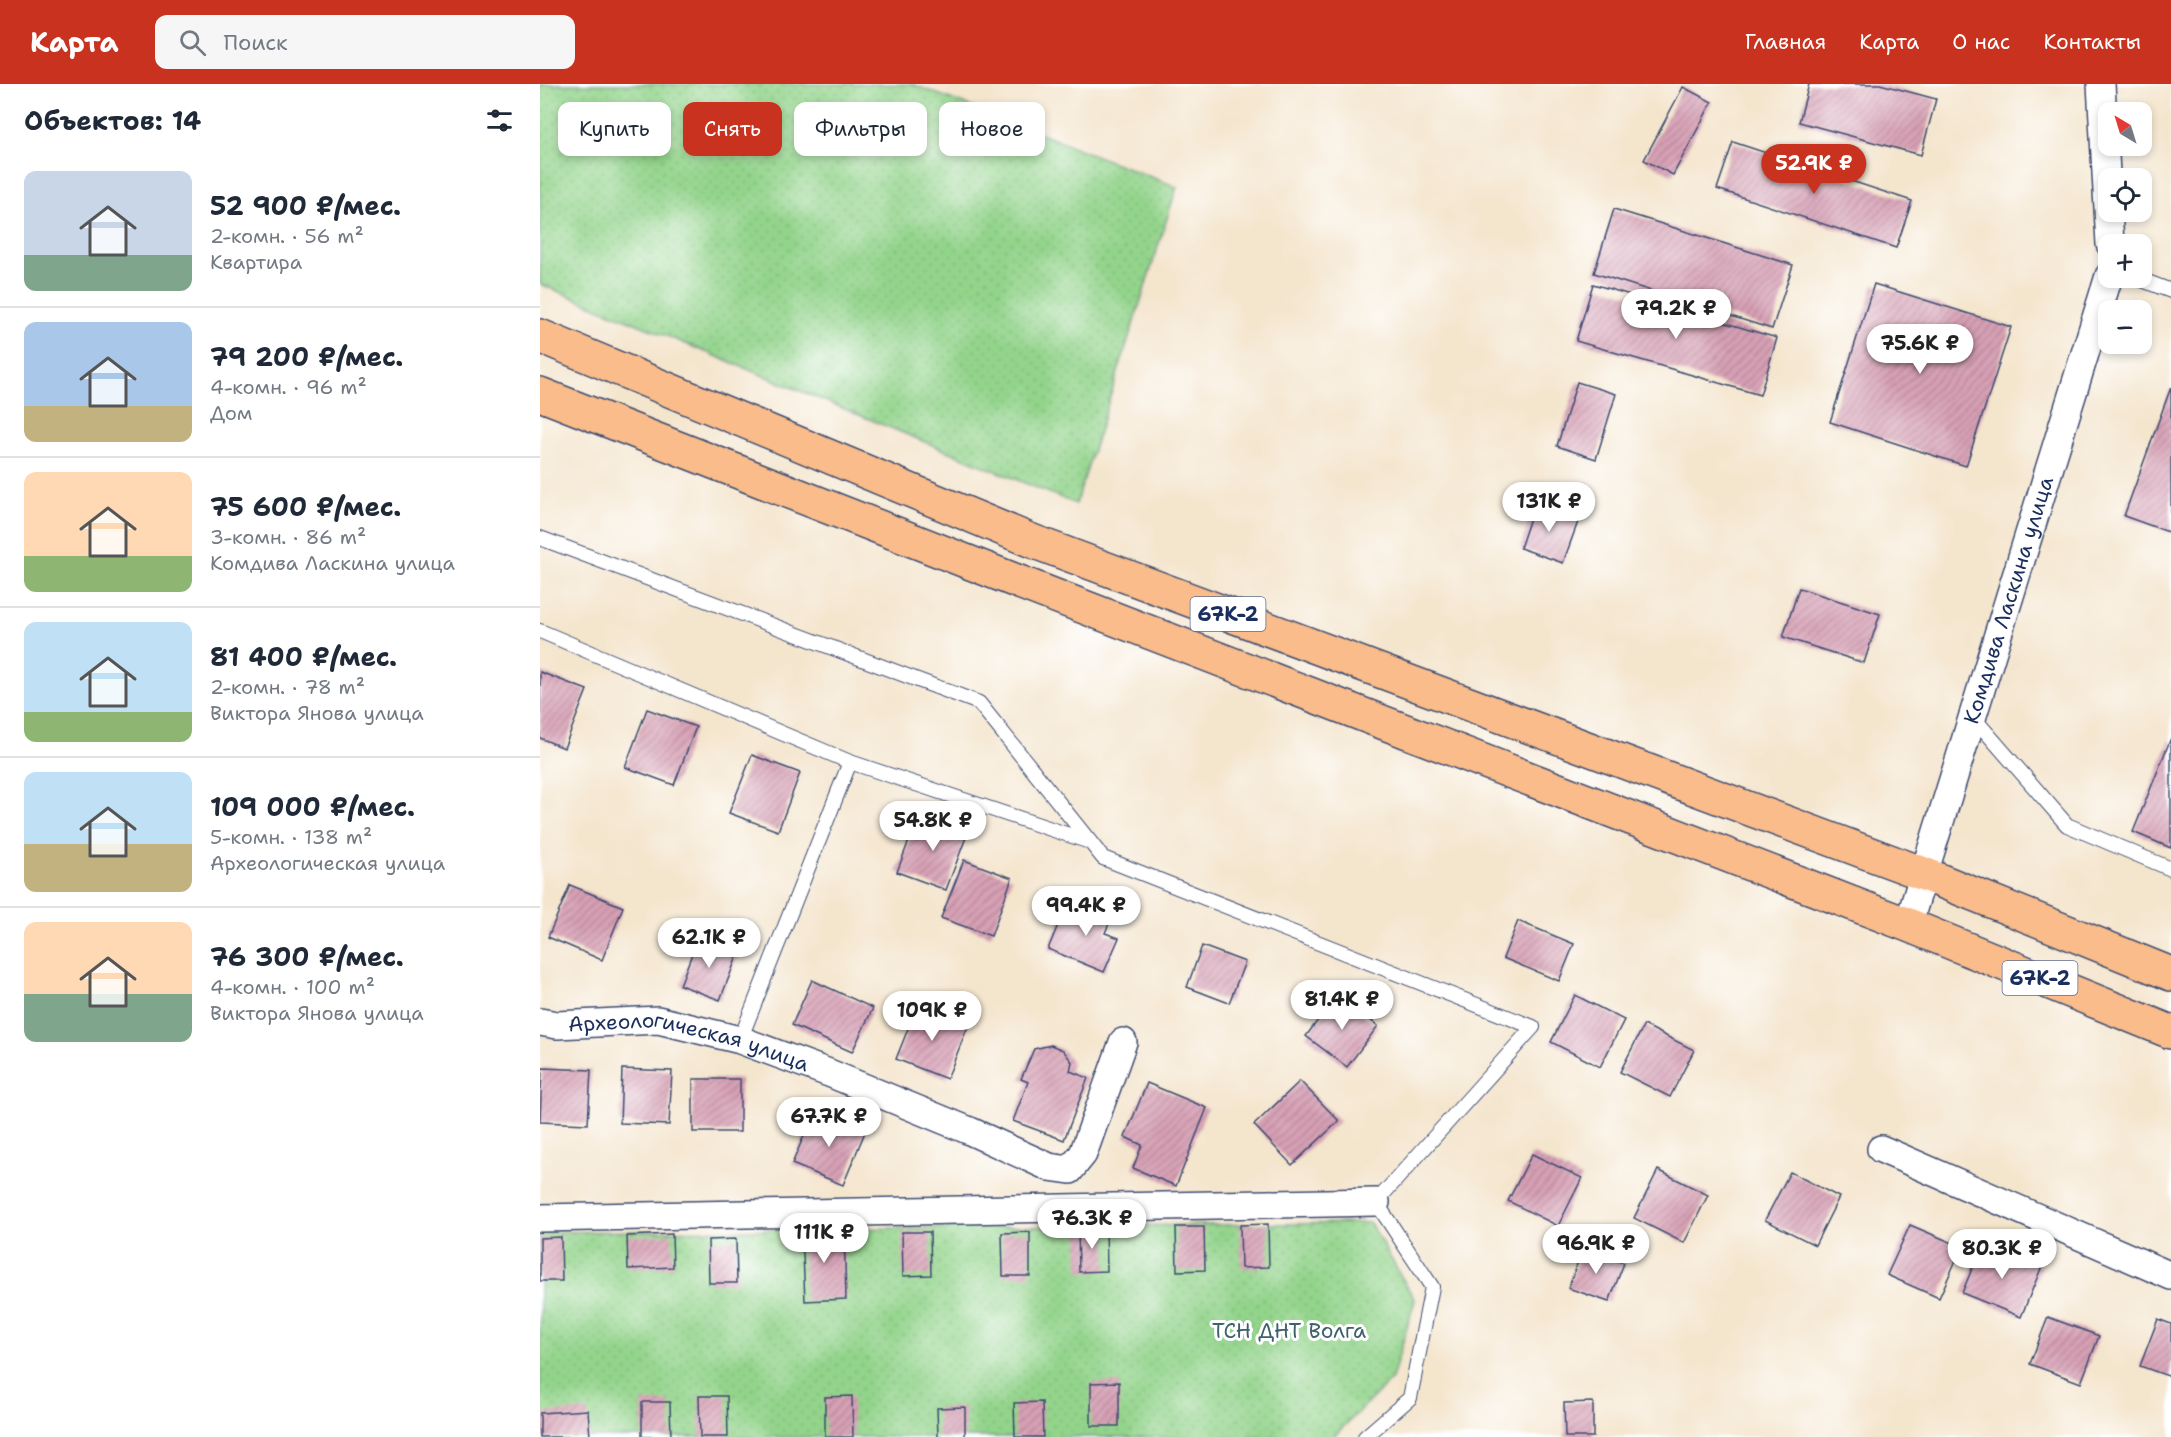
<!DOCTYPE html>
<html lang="ru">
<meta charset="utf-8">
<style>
body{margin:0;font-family:"Shantell Sans",sans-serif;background:#f6f6f7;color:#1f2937;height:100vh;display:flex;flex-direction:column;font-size:22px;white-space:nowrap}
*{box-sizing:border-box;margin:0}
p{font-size:20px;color:#747a83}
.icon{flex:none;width:33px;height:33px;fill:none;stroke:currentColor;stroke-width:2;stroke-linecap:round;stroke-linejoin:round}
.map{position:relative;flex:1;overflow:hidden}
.details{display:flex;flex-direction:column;background:#fff;width:540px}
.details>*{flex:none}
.banner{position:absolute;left:18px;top:18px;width:570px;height:54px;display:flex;gap:12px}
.needle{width:39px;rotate:322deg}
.controls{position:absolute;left:1558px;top:18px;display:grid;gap:12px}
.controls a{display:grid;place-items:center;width:54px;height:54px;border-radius:12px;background:#fff;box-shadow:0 3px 9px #0003;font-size:30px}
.price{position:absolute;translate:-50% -51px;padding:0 14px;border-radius:21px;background:#fff;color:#222;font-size:20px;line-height:39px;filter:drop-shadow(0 2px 3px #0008)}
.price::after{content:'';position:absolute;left:50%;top:36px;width:18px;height:14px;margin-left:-9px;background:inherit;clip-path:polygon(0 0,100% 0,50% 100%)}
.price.on{background:#c8321e;color:#fff}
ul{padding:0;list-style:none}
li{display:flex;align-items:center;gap:18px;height:150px;padding:0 24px}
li+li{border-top:2px solid #e0e1e3}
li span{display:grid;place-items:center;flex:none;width:168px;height:120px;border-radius:12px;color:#555}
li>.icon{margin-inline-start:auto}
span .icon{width:72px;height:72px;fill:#fffc;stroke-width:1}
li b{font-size:26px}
h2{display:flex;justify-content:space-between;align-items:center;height:72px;padding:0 24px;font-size:26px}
.chip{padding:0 21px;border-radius:12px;background:#fff;box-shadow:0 3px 9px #0003;font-size:21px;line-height:54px}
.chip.on{background:#c8321e;color:#fff}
header{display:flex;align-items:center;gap:36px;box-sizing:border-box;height:84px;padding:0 30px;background:#c8321e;color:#fff}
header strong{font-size:28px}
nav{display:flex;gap:33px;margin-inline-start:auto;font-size:21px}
.search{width:420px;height:54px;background:#f6f6f7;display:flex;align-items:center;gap:15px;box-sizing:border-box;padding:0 21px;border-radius:12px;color:#747a83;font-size:22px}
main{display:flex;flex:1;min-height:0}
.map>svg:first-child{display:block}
.grass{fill:url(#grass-dots);stroke:#578274;stroke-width:1.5}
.building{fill:url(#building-hatch)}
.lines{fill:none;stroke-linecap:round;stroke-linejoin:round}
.service-casing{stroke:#3c4a6f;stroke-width:16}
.minor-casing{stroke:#3c4a6f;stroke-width:30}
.primary-casing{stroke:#3c4a6f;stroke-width:36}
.service{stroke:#fff;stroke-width:14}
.minor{stroke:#fff;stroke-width:27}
.primary{stroke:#f9bc8a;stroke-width:33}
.labels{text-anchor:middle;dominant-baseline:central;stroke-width:6;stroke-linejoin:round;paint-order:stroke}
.shield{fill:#fff;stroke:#5f6d8e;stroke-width:1.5}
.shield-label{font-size:20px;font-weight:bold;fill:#1b2f5e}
.street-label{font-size:21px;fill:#1b2f5e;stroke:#fff}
.park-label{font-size:21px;fill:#3f616c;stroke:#fff}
</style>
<header>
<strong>Карта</strong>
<div class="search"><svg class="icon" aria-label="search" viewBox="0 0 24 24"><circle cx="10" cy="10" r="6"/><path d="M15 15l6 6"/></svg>Поиск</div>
<nav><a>Главная</a><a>Карта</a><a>О нас</a><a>Контакты</a></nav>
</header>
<main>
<section class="details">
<h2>Объектов: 14<svg class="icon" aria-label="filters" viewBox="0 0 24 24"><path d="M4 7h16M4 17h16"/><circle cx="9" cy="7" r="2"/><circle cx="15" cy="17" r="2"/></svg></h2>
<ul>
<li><span style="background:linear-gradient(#c9d6e8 70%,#7fa58c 0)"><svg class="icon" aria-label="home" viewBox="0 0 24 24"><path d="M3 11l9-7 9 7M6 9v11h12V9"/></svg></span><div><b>52 900 ₽/мес.</b><p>2-комн. · 56 m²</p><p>Квартира</p></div></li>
<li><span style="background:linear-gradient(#a9c7e8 70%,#c2b280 0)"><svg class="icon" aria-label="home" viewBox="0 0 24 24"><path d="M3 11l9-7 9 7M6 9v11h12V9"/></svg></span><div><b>79 200 ₽/мес.</b><p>4-комн. · 96 m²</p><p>Дом</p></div></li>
<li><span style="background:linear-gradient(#ffd9b3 70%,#8fb573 0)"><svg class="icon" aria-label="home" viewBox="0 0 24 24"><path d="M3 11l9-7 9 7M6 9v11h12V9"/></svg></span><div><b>75 600 ₽/мес.</b><p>3-комн. · 86 m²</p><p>Комдива Ласкина улица</p></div></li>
<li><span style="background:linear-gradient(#bfe0f5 75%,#8fb573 0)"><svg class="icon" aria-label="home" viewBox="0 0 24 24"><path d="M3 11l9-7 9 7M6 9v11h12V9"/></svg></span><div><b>81 400 ₽/мес.</b><p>2-комн. · 78 m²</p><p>Виктора Янова улица</p></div></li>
<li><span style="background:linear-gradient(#bfe0f5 60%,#c2b280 0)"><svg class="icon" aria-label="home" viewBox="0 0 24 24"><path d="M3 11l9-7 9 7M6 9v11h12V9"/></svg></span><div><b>109 000 ₽/мес.</b><p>5-комн. · 138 m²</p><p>Археологическая улица</p></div></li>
<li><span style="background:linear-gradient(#ffd9b3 60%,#7fa58c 0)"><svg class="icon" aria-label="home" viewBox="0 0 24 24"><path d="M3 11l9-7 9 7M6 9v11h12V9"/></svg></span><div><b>76 300 ₽/мес.</b><p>4-комн. · 100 m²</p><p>Виктора Янова улица</p></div></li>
</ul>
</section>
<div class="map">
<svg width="1631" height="1353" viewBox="0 0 1631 1353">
<defs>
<pattern id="grass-dots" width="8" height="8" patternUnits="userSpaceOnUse" patternTransform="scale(1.5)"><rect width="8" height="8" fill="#93d48b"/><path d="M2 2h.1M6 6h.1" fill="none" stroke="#7eb67a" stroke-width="1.8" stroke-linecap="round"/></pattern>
<pattern id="building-hatch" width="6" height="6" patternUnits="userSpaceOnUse" patternTransform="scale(1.5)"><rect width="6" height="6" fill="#d8a0b5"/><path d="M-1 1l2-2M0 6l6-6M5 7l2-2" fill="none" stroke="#ae8396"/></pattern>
</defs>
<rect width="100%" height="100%" fill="#fff"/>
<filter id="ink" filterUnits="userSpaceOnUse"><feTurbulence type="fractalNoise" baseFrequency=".0167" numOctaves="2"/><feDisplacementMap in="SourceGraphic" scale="12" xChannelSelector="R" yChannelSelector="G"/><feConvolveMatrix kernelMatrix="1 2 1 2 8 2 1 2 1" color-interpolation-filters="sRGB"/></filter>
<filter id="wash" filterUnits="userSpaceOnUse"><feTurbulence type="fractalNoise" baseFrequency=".008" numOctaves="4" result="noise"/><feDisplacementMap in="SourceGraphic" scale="24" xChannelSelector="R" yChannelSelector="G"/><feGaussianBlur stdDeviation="1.35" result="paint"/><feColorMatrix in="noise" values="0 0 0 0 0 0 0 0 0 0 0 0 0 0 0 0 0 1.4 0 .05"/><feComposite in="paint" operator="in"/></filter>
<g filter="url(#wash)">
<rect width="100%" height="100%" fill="#f4e5cd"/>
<g class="grass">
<polygon points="0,0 372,0 637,103 536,420 0,200"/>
<polygon points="830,1139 875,1216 852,1295 793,1353 0,1353 0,1148"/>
</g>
<g id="blocks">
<g class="building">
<polygon points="1269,0 1340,0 1396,15 1381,71 1259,38"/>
<polygon points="1143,3 1172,18 1133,91 1104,76"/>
<polygon points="1193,58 1372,117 1356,164 1177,105"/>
<polygon points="1074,125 1253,181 1232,245 1054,189"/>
<polygon points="1053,200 1237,254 1220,311 1036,257"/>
<polygon points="1334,200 1471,243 1426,382 1290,338"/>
<polygon points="1037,298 1076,310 1056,375 1017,362"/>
<polygon points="1631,303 1631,449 1584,432"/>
<polygon points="995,419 1039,435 1023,479 980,464"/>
<polygon points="1259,504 1340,530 1324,579 1243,553"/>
<polygon points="0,588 47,606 24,664 0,654"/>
<polygon points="107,625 156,643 134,701 85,683"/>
<polygon points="1631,654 1631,764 1593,748"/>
<polygon points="212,671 260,689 238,747 189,729"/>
<polygon points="379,730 428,748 406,806 357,788"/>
<polygon points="424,776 472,794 451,852 401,834"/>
<polygon points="30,801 83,823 62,876 8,853"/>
<polygon points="546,816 574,828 565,849 579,854 564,888 508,865 523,829 538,835"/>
<polygon points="978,837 1034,860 1019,897 963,874"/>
<polygon points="158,854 198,870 180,916 140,901"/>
<polygon points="662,862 705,878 689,919 647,903"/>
<polygon points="272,896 333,924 312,968 252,941"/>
<polygon points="797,911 838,942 807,983 766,952"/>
<polygon points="1035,911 1084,936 1060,983 1011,958"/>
<polygon points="377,922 428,942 407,995 356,975"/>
<polygon points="1104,941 1154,966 1130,1013 1080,988"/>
<polygon points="511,961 523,966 532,978 530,987 548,994 524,1056 473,1037 488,998 481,995 494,965"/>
<polygon points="2,984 51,986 48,1040 0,1038"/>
<polygon points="82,985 132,987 129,1041 80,1039"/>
<rect x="153" y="995" width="47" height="53"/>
<polygon points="760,997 799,1037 752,1081 714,1041"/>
<polygon points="607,999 667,1024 636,1102 593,1084 602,1061 585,1053"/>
<polygon points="274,1028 325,1048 303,1101 252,1080"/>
<polygon points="992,1070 1042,1094 1018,1142 968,1117"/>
<polygon points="1118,1086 1168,1111 1144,1159 1094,1134"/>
<polygon points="1250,1088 1299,1113 1275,1161 1225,1136"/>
<polygon points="728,1140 729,1183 701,1184 700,1141"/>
<polygon points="1370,1141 1422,1163 1399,1214 1347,1191"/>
<polygon points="636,1143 664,1143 665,1186 637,1187"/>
<polygon points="304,1144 306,1215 265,1217 262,1146"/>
<polygon points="538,1144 566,1144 567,1187 539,1188"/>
<polygon points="362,1148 390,1148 391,1191 363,1192"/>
<polygon points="490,1148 490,1192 463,1192 462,1149"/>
<polygon points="132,1150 133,1183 88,1185 87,1152"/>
<polygon points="21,1153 22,1197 0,1197 0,1154"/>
<polygon points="196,1155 197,1199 169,1199 168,1156"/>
<polygon points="1443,1158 1502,1182 1481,1233 1422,1209"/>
<polygon points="1043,1164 1084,1179 1069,1218 1028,1204"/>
<polygon points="1508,1233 1559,1252 1541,1299 1490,1280"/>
<polygon points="1618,1235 1631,1240 1631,1293 1600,1282"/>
<polygon points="579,1298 579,1342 551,1342 551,1299"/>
<polygon points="159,1312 187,1312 188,1353 160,1353"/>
<polygon points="312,1312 313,1353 285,1353 285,1313"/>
<polygon points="102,1318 130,1318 131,1353 102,1353"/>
<polygon points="502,1318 503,1353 475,1353 474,1319"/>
<polygon points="1053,1318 1053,1353 1025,1353 1024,1319"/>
<polygon points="425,1323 425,1353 398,1353 397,1324"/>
<polygon points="48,1326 50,1353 0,1353 0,1329"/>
</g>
</g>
</g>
<g filter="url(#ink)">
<use href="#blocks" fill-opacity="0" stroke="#3c4a6f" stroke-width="1.5"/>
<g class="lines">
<defs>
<g id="service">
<polyline points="1597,194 1631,207"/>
<polyline points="0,454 439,619 563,774 993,943 836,1118 892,1203 870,1314 825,1353"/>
<polyline points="0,547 310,678 200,956"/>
<polyline points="1433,633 1527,741 1631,785"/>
<polyline points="310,678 550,758"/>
</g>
<g id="minor">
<polyline points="1561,0 1570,160"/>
<path id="s1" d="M1368,841L1569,192"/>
<path id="s2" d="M0,938L17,941L118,936L200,956L289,989L430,1047L509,1083L530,1086L543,1070L583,958"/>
<polyline points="1341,1065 1631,1192"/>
<polyline points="0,1134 836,1118"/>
</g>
<g id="primary">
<polyline points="0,252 492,457 1384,790 1631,890"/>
<polyline points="0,310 474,496 1368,841 1631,948"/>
</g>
</defs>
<use href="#service" class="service-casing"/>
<use href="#minor" class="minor-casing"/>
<use href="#primary" class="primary-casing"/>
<use href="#service" class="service"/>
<use href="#minor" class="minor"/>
<use href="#primary" class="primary"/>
</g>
</g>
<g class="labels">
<g class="shield">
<rect x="650.5" y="513" width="75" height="34" rx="4.5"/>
<rect x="1462.5" y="877" width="75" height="34" rx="4.5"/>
</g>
<g class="shield-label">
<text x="688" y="530">67К-2</text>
<text x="1500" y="894">67К-2</text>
</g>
<g class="street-label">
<text stroke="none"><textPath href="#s1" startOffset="340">Комдива Ласкина улица</textPath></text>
<text stroke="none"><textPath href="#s2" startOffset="152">Археологическая улица</textPath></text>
</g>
<g class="park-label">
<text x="749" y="1247">ТСН ДНТ Волга</text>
</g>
</g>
</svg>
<div class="controls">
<a><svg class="needle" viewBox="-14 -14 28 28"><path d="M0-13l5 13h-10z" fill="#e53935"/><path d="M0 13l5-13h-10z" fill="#747a83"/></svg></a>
<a><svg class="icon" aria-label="locate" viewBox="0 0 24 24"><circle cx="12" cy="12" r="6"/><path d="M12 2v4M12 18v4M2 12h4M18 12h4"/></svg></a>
<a>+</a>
<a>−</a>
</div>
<b class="price on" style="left:1274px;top:111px">52.9K ₽</b>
<b class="price" style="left:1136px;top:256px">79.2K ₽</b>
<b class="price" style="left:1380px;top:291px">75.6K ₽</b>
<b class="price" style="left:1009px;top:449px">131K ₽</b>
<b class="price" style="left:393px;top:768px">54.8K ₽</b>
<b class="price" style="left:546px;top:853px">99.4K ₽</b>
<b class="price" style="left:169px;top:885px">62.1K ₽</b>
<b class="price" style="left:802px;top:947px">81.4K ₽</b>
<b class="price" style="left:392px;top:958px">109K ₽</b>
<b class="price" style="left:289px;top:1064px">67.7K ₽</b>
<b class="price" style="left:552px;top:1166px">76.3K ₽</b>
<b class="price" style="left:284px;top:1180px">111K ₽</b>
<b class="price" style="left:1056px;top:1191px">96.9K ₽</b>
<b class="price" style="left:1462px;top:1196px">80.3K ₽</b>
<div class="banner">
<a class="chip">Купить</a>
<a class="chip on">Снять</a>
<a class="chip">Фильтры</a>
<a class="chip">Новое</a>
</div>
</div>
</main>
